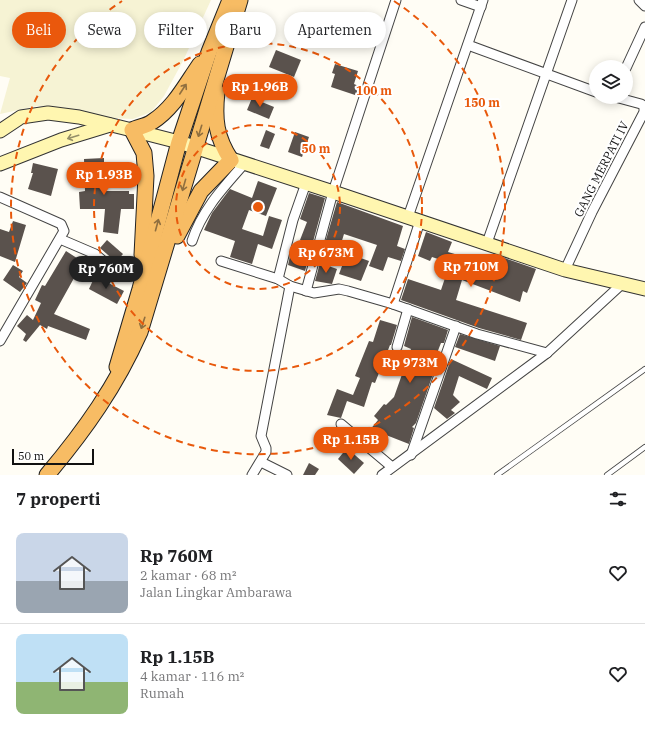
<!DOCTYPE html>
<html lang="id">
<meta charset="utf-8">
<style>
body{margin:0;font-family:"IBM Plex Serif",serif;background:#f2f2f2;color:#202124;height:100vh;display:flex;flex-direction:column;font-size:15px;white-space:nowrap}
*{box-sizing:border-box;margin:0}
p{font-size:13px;color:#757577}
.icon{flex:none;width:22px;height:22px;fill:none;stroke:currentColor;stroke-width:2;stroke-linecap:round;stroke-linejoin:round}
.map{position:relative;height:475px;overflow:hidden}
.drawer{display:flex;flex-direction:column;background:#fff;flex:1}
.drawer>*{flex:none}
.top-card{position:absolute;left:12px;top:12px;width:400px;height:36px;display:flex;gap:8px}
.fabs{position:absolute;left:589px;top:60px;display:grid;gap:8px}
.fabs a{display:grid;place-items:center;width:44px;height:44px;border-radius:50%;background:#fff;box-shadow:0 2px 10px #0003;font-size:20px}
.scale{position:absolute;left:12px;bottom:10px;width:82px;box-sizing:border-box;padding-left:4px;border:2px solid #111;border-top:0;font-size:11px;line-height:14px;white-space:nowrap;color:#111;-webkit-text-stroke:3px #fff;paint-order:stroke}
.price{position:absolute;translate:-50% -34px;padding:0 9px;border-radius:14px;background:#ea580c;color:#fff;font-size:13px;line-height:26px;filter:drop-shadow(0 1px 2px #0008)}
.price::after{content:'';position:absolute;left:50%;top:24px;width:12px;height:9px;margin-left:-6px;background:inherit;clip-path:polygon(0 0,100% 0,50% 100%)}
.price.selected{background:#222;color:#fff}
ul{padding:0;list-style:none}
li{display:flex;align-items:center;gap:12px;height:100px;padding:0 16px}
li+li{border-top:1px solid #e0e0e0}
li span{display:grid;place-items:center;flex:none;width:112px;height:80px;border-radius:8px;color:#555}
li>.icon{margin-inline-start:auto}
span .icon{width:48px;height:48px;fill:#fffc;stroke-width:1}
li b{font-size:17px}
h2{display:flex;justify-content:space-between;align-items:center;height:48px;padding:0 16px;font-size:17px}
.tag{padding:0 14px;border-radius:18px;background:#fff;box-shadow:0 2px 10px #0003;font-size:14px;line-height:36px}
.tag.selected{background:#ea580c;color:#fff}
.map>svg:first-child{display:block}
.farmland{fill:#f6f3d4}
.building{fill:#5a524d}
.lines{fill:none;stroke-linecap:round;stroke-linejoin:round}
.service-casing{stroke:#444;stroke-width:6}
.minor-casing{stroke:#444;stroke-width:11}
.secondary-casing{stroke:#333;stroke-width:15}
.trunk-casing{stroke:#222;stroke-width:17}
.service{stroke:#fff;stroke-width:4.5}
.minor{stroke:#fff;stroke-width:9}
.secondary{stroke:#fff6b0;stroke-width:13}
.trunk{stroke:#f7bc64;stroke-width:15}
.oneway{stroke:#906f3f}
.oneway2{stroke:#948f68}
.ring{fill:none;stroke:#e8590c;stroke-width:2;stroke-dasharray:7 5}
.labels{text-anchor:middle;dominant-baseline:central;stroke-width:4;stroke-linejoin:round;paint-order:stroke}
.street-label{font-size:12px;fill:#111;stroke:#fff}
.centre{fill:#e8590c;stroke:#fff;stroke-width:2}
.ring-label{font-size:12px;text-anchor:middle;font-weight:bold;fill:#e8590c;stroke:#fff;stroke-width:4;stroke-linejoin:round;paint-order:stroke}
</style>
<div class="map">
<svg width="645" height="475" viewBox="0 0 645 475">
<rect width="100%" height="100%" fill="#fffdf5"/>
<polygon class="farmland" points="0,0 211,0 184,59 164,96 151,112 133,119 110,118 67,108 37,106 0,114 10,78 0,76"/>
<g class="building">
<polygon points="276,50 301,60 294,77 269,67"/>
<polygon points="335,64 358,71 354,84 361,87 358,96 331,87 335,74 332,73"/>
<polygon points="252,98 274,107 269,119 247,110"/>
<polygon points="266,130 275,134 269,149 260,146"/>
<polygon points="295,132 309,137 302,157 288,152"/>
<polygon points="104,158 104,191 129,191 129,194 134,194 134,209 121,209 118,234 103,232 105,209 80,209 79,192 85,191 84,159"/>
<polygon points="33,163 58,169 51,196 28,189 33,173 31,173"/>
<polygon points="258,181 277,188 266,216 249,210 242,229 263,236 269,216 282,220 272,249 258,244 252,264 230,257 235,241 204,230 212,213 230,189 252,198"/>
<polygon points="309,193 325,198 305,271 288,265 290,256 298,259 304,242 300,240 307,222 300,219"/>
<polygon points="337,202 403,226 397,246 405,249 401,261 388,257 383,271 369,266 377,245 344,234 340,247 325,243"/>
<polygon points="13,221 26,225 15,262 0,256 0,229 9,232"/>
<polygon points="426,232 452,242 448,252 492,265 496,255 536,269 527,293 523,291 520,302 462,280 456,300 527,323 521,340 479,328 401,300 408,279 441,290 450,263 432,257 430,261 418,256"/>
<polygon points="107,240 123,254 116,262 100,248"/>
<polygon points="66,251 83,262 54,314 90,329 86,340 48,326 47,329 40,325 26,342 23,340 26,334 17,326 27,315 33,320 41,303 35,300 42,285 45,286"/>
<polygon points="347,253 369,261 361,281 339,274"/>
<polygon points="320,263 337,269 332,284 315,281"/>
<polygon points="13,265 23,271 19,277 27,283 20,292 3,280"/>
<polygon points="95,276 124,291 117,304 89,289"/>
<polygon points="412,317 448,330 444,343 441,343 437,353 440,354 416,423 412,427 414,428 409,444 386,435 378,446 365,436 378,420 374,416 384,404 386,405 394,397 411,349 404,346"/>
<polygon points="380,320 397,325 391,345 390,345 375,383 372,382 364,407 347,401 341,418 327,415 337,389 353,395 360,378 355,376 369,341 373,342"/>
<polygon points="460,334 500,346 495,361 455,347"/>
<polygon points="451,359 492,378 487,389 459,376 453,395 460,402 451,410 455,413 447,419 434,408"/>
<polygon points="347,448 364,463 354,474 338,459"/>
<polygon points="309,463 319,469 315,475 303,475"/>
</g>
<g class="lines">
<defs>
<g id="service">
<polyline points="497,475 645,369"/>
<polyline points="607,475 645,447"/>
</g>
<g id="minor">
<polyline points="461,0 481,7"/>
<polyline points="639,0 645,6"/>
<polyline points="468,45 596,92"/>
<polyline points="626,68 645,27"/>
<polyline points="0,197 61,224 64,231 0,341"/>
<polyline points="408,217 483,0"/>
<polyline points="420,221 393,304 477,334 547,353"/>
<polyline points="60,239 95,254 120,275"/>
<path d="M192,241C202,210 223,188 244,164"/>
<polyline points="487,243 572,0"/>
<polyline points="221,261 278,279 290,286 261,436 266,448 266,452 252,475"/>
<polyline points="565,270 592,212 644,112 644,106 641,104 615,97"/>
<polyline points="278,279 293,220 306,183"/>
<polyline points="290,286 314,293 339,289 348,291 393,304"/>
<polyline points="306,291 333,192 396,0"/>
<polyline points="397,347 408,309"/>
<polyline points="341,424 392,467"/>
<polyline points="411,455 456,326"/>
<polyline points="261,462 287,475"/>
<polyline points="382,475 547,353 622,284"/>
</g>
<g id="secondary">
<polyline points="0,131 21,117 48,113 79,117 132,130 179,142 333,192 565,270 645,289"/>
<polyline points="0,164 61,140 110,125"/>
</g>
<g id="trunk">
<path d="M177,236L201,191L231,160C216,137 214,119 217,92"/>
<path d="M142,255L146,176L144,153L132,130C138,127 147,126 152,122C174,108 186,84 200,64"/>
<polyline points="117,367 140,289 179,142 209,52 230,0"/>
<path d="M47,475C85,430 116,386 140,332L240,0"/>
</g>
</defs>
<use href="#service" class="service-casing"/>
<use href="#minor" class="minor-casing"/>
<use href="#secondary" class="secondary-casing"/>
<use href="#trunk" class="trunk-casing"/>
<use href="#service" class="service"/>
<use href="#minor" class="minor"/>
<use href="#secondary" class="secondary"/>
<use href="#trunk" class="trunk"/>
</g>
<defs><path id="oneway-shaft" d="M-6 0H5M1.5-3L5.5 0L1.5 3" fill="none" stroke-width="1.6" stroke-linecap="round" stroke-linejoin="round"/></defs>
<g class="oneway">
<use href="#oneway-shaft" transform="translate(183 89) rotate(-57)"/>
<use href="#oneway-shaft" transform="translate(200 131) rotate(107)"/>
<use href="#oneway-shaft" transform="translate(184 185) rotate(106)"/>
<use href="#oneway-shaft" transform="translate(157 225) rotate(-75)"/>
<use href="#oneway-shaft" transform="translate(143 323) rotate(108)"/>
</g>
<use class="oneway2" href="#oneway-shaft" transform="translate(73 137) rotate(163)"/>
<g class="ring">
<circle cx="258" cy="207" r="82"/>
<circle cx="258" cy="207" r="164"/>
<path d="M394 1A247 247 0 1 1 122 1"/>
</g>
<g class="labels">
<g class="street-label">
<text transform="translate(601 169) rotate(-63)">GANG MERPATI IV</text>
</g>
</g>
<circle cx="258" cy="207" r="6" class="centre"/>
<g class="ring-label">
<text x="374" y="95">100 m</text>
<text x="482" y="107">150 m</text>
<text x="316" y="153">50 m</text>
</g>
</svg>
<div class="fabs">
<a><svg class="icon" aria-label="layers" viewBox="0 0 24 24"><path d="M12 4l9 5-9 5-9-5zM3 14l9 5 9-5"/></svg></a>
</div>
<div class="scale">50 m</div>
<b class="price" style="left:260px;top:108px">Rp 1.96B</b>
<b class="price" style="left:104px;top:196px">Rp 1.93B</b>
<b class="price" style="left:326px;top:274px">Rp 673M</b>
<b class="price" style="left:471px;top:288px">Rp 710M</b>
<b class="price selected" style="left:106px;top:290px">Rp 760M</b>
<b class="price" style="left:410px;top:384px">Rp 973M</b>
<b class="price" style="left:351px;top:461px">Rp 1.15B</b>
<div class="top-card">
<a class="tag selected">Beli</a>
<a class="tag">Sewa</a>
<a class="tag">Filter</a>
<a class="tag">Baru</a>
<a class="tag">Apartemen</a>
</div>
</div>
<section class="drawer">
<h2>7 properti<svg class="icon" aria-label="filters" viewBox="0 0 24 24"><path d="M4 7h16M4 17h16"/><circle cx="9" cy="7" r="2"/><circle cx="15" cy="17" r="2"/></svg></h2>
<ul>
<li><span style="background:linear-gradient(#c9d6e8 60%,#9aa5b1 0)"><svg class="icon" aria-label="home" viewBox="0 0 24 24"><path d="M3 11l9-7 9 7M6 9v11h12V9"/></svg></span><div><b>Rp 760M</b><p>2 kamar · 68 m²</p><p>Jalan Lingkar Ambarawa</p></div><svg class="icon" aria-label="heart" viewBox="0 0 24 24"><path d="M12 20l-8-8c-3-5 5-10 8-4 3-6 11-1 8 4z"/></svg></li>
<li><span style="background:linear-gradient(#bfe0f5 60%,#8fb573 0)"><svg class="icon" aria-label="home" viewBox="0 0 24 24"><path d="M3 11l9-7 9 7M6 9v11h12V9"/></svg></span><div><b>Rp 1.15B</b><p>4 kamar · 116 m²</p><p>Rumah</p></div><svg class="icon" aria-label="heart" viewBox="0 0 24 24"><path d="M12 20l-8-8c-3-5 5-10 8-4 3-6 11-1 8 4z"/></svg></li>
</ul>
</section>
